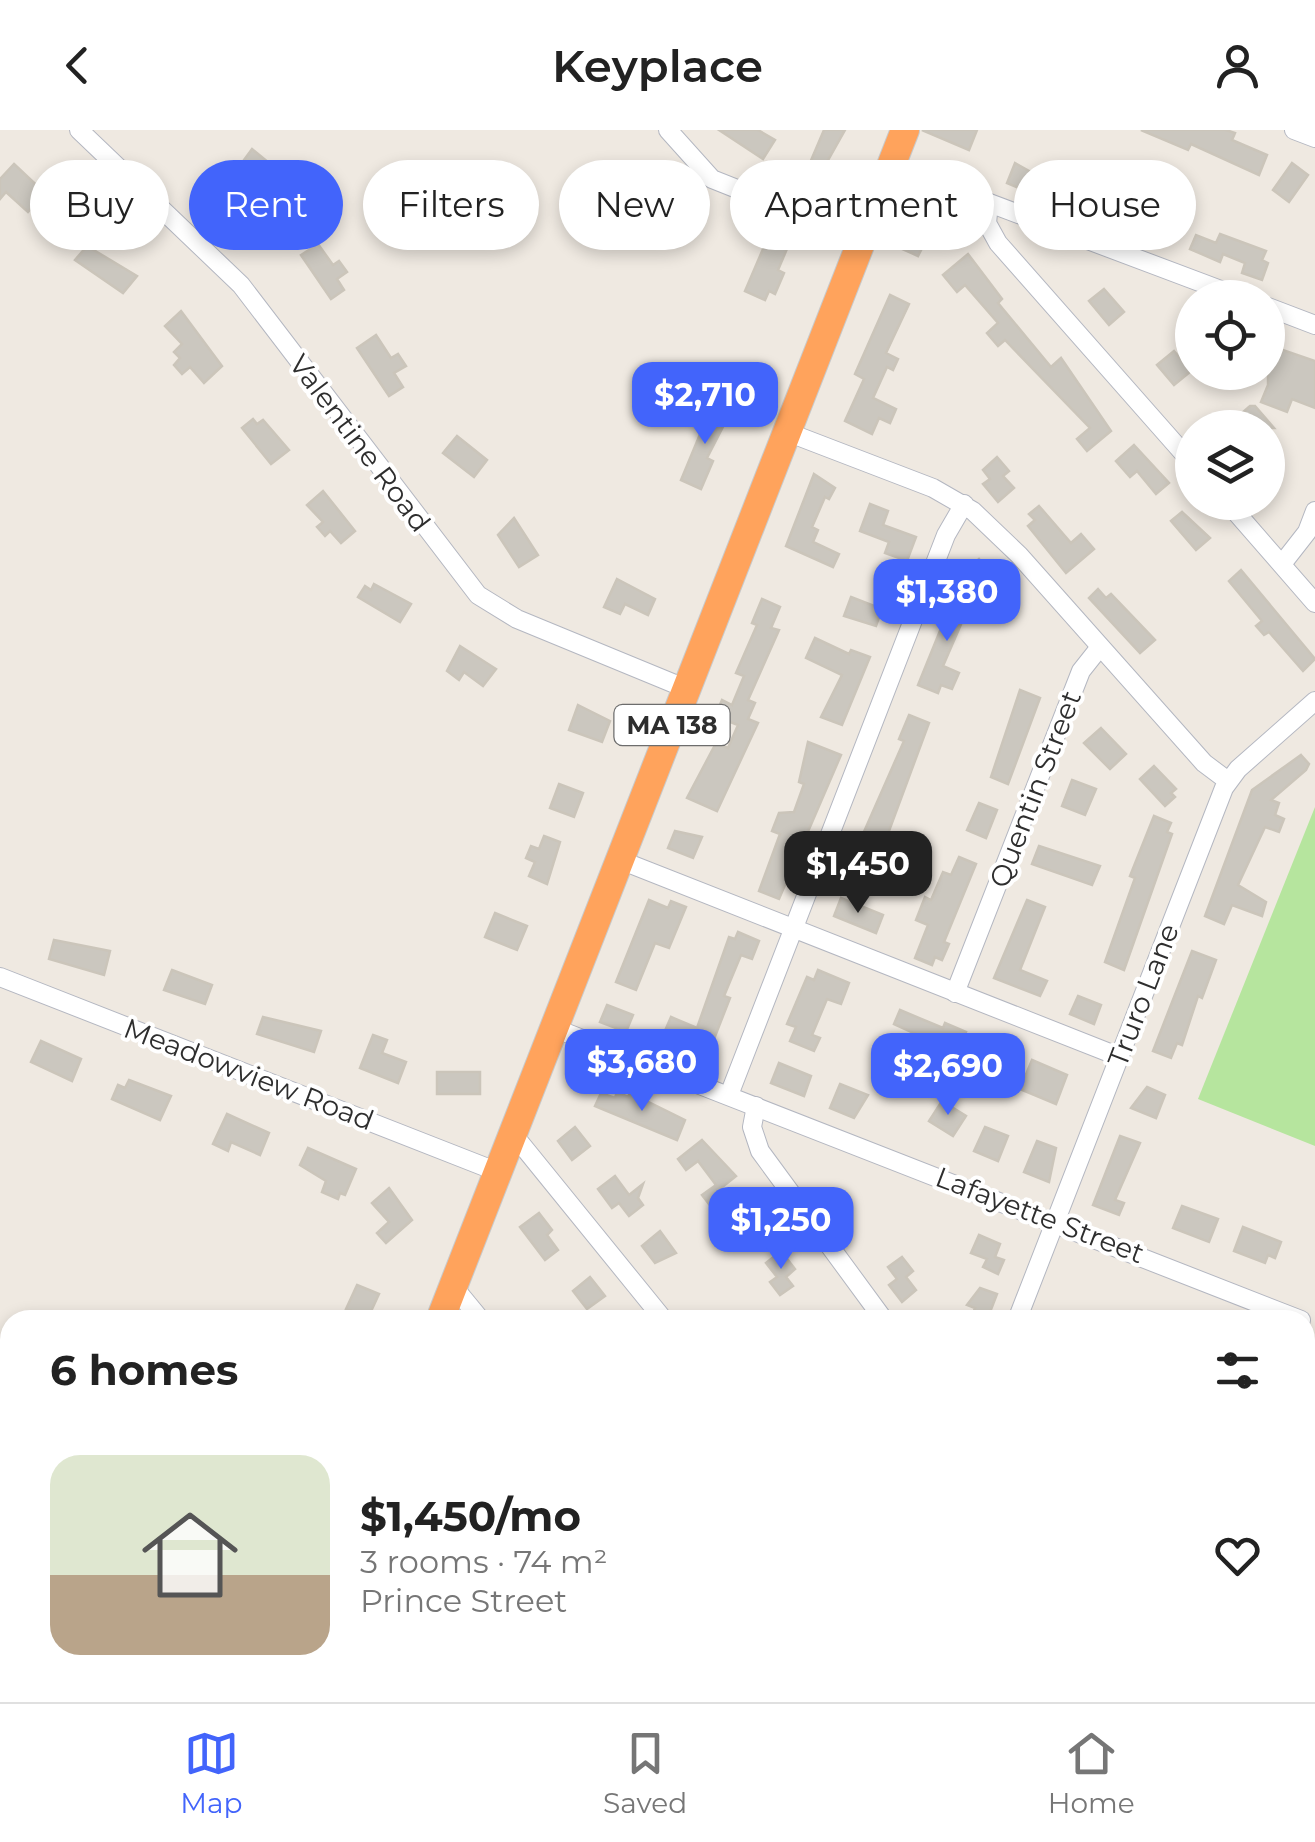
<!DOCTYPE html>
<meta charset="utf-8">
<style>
body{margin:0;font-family:Montserrat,sans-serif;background:#f2f2f2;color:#222;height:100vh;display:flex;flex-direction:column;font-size:38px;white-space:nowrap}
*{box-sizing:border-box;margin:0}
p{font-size:32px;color:#767676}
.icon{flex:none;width:55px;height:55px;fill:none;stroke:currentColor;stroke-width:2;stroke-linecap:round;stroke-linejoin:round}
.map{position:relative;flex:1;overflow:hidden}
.side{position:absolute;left:0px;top:1180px;width:1315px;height:392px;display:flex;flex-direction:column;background:#fff;border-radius:30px 30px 0 0;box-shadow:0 5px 15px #0003}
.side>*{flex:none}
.top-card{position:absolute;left:30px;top:30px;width:1255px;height:90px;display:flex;gap:20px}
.fabs{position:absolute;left:1175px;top:150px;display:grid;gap:20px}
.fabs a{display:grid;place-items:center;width:110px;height:110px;border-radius:50%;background:#fff;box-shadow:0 5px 15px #0003;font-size:50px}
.price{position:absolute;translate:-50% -85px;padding:0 22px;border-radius:20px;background:#4264fb;color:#fff;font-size:32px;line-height:65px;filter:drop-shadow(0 2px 5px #0008)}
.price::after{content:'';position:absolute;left:50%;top:60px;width:30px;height:22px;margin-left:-15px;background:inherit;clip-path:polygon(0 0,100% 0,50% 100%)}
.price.current{background:#222;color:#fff}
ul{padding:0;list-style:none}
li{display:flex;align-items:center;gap:30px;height:250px;padding:0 50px}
li span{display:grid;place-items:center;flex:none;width:280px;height:200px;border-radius:30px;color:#555}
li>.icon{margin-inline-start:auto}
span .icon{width:120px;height:120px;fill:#fffc;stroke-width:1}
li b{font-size:42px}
h2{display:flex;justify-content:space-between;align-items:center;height:120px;padding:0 50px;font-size:42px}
.chip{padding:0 35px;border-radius:45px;background:#fff;box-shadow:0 5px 15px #0003;font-size:35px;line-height:90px}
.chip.current{background:#4264fb;color:#fff}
header{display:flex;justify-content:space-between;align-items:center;height:130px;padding:0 50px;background:#fff;font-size:45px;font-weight:600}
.tabs{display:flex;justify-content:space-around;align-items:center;height:140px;border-top:2px solid #e0e0e0;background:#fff;font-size:28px;color:#767676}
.tabs a{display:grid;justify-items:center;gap:5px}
.tabs .current{color:#4264fb}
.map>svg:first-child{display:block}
.green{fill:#b6e59e}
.building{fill:#cbc7bf;stroke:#cbc5ba;stroke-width:2.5}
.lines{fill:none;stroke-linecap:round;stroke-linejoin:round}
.minor-casing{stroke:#b4b7c1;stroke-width:20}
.highway-casing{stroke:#c9c9c9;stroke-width:30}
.minor{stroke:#fff;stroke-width:18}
.highway{stroke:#ffa35c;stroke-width:28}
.labels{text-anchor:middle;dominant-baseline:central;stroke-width:8;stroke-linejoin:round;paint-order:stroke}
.shield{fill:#fff;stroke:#6d6d6d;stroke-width:2.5}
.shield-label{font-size:25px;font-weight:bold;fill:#2e2e2e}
.street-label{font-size:28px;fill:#2e2e2e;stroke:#fff}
</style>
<header><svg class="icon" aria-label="back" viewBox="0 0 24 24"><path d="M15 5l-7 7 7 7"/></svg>Keyplace<svg class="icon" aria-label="person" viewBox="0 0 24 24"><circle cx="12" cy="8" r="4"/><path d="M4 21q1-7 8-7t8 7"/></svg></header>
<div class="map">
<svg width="1315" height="1572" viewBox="0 0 1315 1572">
<rect width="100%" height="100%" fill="#efe9e1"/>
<g class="green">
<polygon points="1315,677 1315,1016 1198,969"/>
<polygon points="1315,1292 1315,1572 1290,1572 1282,1563 1305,1562 1305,1319"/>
</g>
<g class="building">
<polygon points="719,0 758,0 775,10 763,29"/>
<polygon points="824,0 845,0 822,41 809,35"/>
<polygon points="922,0 977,0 969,20"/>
<polygon points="1141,0 1226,0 1235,3 1232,10 1267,25 1259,45 1191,14 1188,20"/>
<polygon points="252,19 280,42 268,58 241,34"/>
<polygon points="1015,33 1054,55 1047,70 1007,53"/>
<polygon points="1292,33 1308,45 1289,72 1273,60"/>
<polygon points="14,34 45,63 28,82 6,62 0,69 0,49"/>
<polygon points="641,42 683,96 657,96 630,61 635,57 630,50"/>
<polygon points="1092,61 1165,86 1163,92 1171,95 1164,111 1076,78 1082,64 1089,68"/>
<polygon points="917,75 939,85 918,126 898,117"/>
<polygon points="772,98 792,107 778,140 784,143 775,164 769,161 765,170 745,161"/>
<polygon points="1220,104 1266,121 1262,130 1268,133 1262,150 1242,143 1245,133 1223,124 1220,132 1190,119 1196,105 1216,113"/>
<polygon points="318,114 333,135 339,131 347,142 337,149 344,160 331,169 301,125"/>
<polygon points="87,116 137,146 123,163 75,130"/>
<polygon points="968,124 1002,169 998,173 1051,237 1061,228 1111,301 1087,321 1077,309 1090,298 1005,210 998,216 987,203 998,193 965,155 957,162 943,145"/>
<polygon points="1104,159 1124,182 1109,195 1089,171"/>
<polygon points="890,165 909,174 886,223 898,229 893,240 887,237 873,268 896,279 890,293 879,288 872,304 845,291 864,249 855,244"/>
<polygon points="181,181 222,236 204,253 190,237 182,244 174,235 180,228 174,222 182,214 165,196"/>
<polygon points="376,205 391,228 398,224 406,236 394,243 403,257 389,266 357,218"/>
<polygon points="1268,215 1315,231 1315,278 1292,269 1287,282 1261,272 1268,255"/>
<polygon points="1174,221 1191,241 1174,255 1157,235"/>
<polygon points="713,273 731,281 707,328 713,331 701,359 681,350"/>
<polygon points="1250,276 1255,276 1274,298 1243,298 1235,289"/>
<polygon points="253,289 257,294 263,290 289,320 271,334 242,298"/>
<polygon points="457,306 487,330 474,347 443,323"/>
<polygon points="1134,315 1169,353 1156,364 1137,341 1130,347 1116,331"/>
<polygon points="997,327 1009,341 1003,346 1014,358 998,372 983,354 990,349 983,340"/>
<polygon points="814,344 835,358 829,369 825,367 812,397 818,400 813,412 839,424 833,437 786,416"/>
<polygon points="323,361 355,401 341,413 330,401 325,406 317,397 323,392 307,375"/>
<polygon points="870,374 888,381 883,395 916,407 907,431 885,423 889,412 860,401"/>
<polygon points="1039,376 1071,413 1081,404 1094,419 1066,443 1028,396 1035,390 1029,384"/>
<polygon points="1182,382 1210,408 1196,420 1171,391"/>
<polygon points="514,388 538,425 519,437 498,405"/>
<polygon points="979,429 998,451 983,464 964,442"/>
<polygon points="1241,440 1315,529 1303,541 1269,502 1264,505 1256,496 1262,491 1229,451"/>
<polygon points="617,449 655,469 648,485 625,474 620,484 604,477"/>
<polygon points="374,454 411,474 400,492 358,467 365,456 371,460"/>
<polygon points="957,459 979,468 970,488 965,485 943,536 959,543 952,559 941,555 938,563 918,555"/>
<polygon points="1098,459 1106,468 1111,464 1155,510 1140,523 1089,468"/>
<polygon points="851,467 882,479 876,496 844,486"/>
<polygon points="762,469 780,477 771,498 779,500 748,570 755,573 748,589 758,593 717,681 687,668 716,613 728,618 738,595 715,586 722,570 732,575 744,546 736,543 757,495 752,493"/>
<polygon points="815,508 849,524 851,520 870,527 842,595 821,587 842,545 806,528"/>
<polygon points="460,516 496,539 483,556 464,542 459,550 447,541"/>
<polygon points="1020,560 1040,568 1008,654 991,647"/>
<polygon points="578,575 610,591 602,612 569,600"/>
<polygon points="909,585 929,593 876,736 870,733 866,745 848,738 904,611 899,609"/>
<polygon points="1101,598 1126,624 1110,639 1084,613"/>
<polygon points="808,612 841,625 779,769 759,761 780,704 772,701 779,683 794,682 804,654 799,652"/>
<polygon points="1301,625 1309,634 1306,640 1271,670 1279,673 1275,685 1284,689 1279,702 1265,697 1238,755 1266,772 1262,786 1232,775 1224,794 1205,786 1252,660"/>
<polygon points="1154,636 1176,659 1171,663 1175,667 1165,676 1140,649"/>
<polygon points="1072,650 1096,659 1085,685 1062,676"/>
<polygon points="559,654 583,663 574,687 550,678"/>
<polygon points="979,673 997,680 986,708 967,700"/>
<polygon points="1154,686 1171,693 1167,702 1172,704 1124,840 1105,832 1135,748 1130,746"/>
<polygon points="675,701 702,707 693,728 668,718"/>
<polygon points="544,706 560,712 547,754 529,746 535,732 526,728 531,716 539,719"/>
<polygon points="1039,716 1100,736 1092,755 1032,734"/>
<polygon points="959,727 976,734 944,812 949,814 942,830 935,827 932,835 915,828 928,795 916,790 925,767 931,770 943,742 951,745"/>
<polygon points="841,768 883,785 876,803 834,786"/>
<polygon points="649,770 668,778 671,771 686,777 669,818 655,813 636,860 616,852"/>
<polygon points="1027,770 1045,777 1020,840 1047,851 1040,866 994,848"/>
<polygon points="495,783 527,796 517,820 485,807"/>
<polygon points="738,802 759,811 752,829 741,825 724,866 730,868 707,927 677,919 681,910 664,903 671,887 697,898 729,807 735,809"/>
<polygon points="54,810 110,821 104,845 49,829"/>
<polygon points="1192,821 1216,830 1202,868 1198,866 1182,915 1177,913 1171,928 1153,921"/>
<polygon points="172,840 212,855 205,874 164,860"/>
<polygon points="818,840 849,853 841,874 827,869 812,905 820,908 814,921 790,911 796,897 787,894 807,847 814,850"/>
<polygon points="1078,866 1101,875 1094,894 1070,884"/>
<polygon points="607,875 633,885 626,902 600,892"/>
<polygon points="900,880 943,898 945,893 966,902 962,912 987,922 994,915 1006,920 985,956 979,953 984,942 968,935 971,929 894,894"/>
<polygon points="263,887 321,901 314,922 257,904"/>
<polygon points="373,905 387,910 382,923 406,932 398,953 360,938"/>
<polygon points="41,911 81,929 72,951 31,932"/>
<polygon points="1032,930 1067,945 1056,974 1020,959"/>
<polygon points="779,933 811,946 804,966 771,953"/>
<rect x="437" y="942" width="43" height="22"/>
<polygon points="129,950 171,966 160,990 112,969 118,955 125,958"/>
<polygon points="840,954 868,965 854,988 830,978"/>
<polygon points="1147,957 1165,965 1156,988 1131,978"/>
<polygon points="617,962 628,967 630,963 685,990 677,1010 595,976 601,963 615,968"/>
<polygon points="942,971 966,986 953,1006 929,991"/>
<polygon points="227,984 269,1003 260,1025 231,1012 228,1021 213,1014"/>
<polygon points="575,997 590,1016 572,1030 558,1011"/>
<polygon points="985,997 1008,1006 998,1031 974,1021"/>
<polygon points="1120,1006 1140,1013 1115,1070 1124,1073 1119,1085 1093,1075"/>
<polygon points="702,1010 736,1046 721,1058 747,1091 754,1086 765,1100 742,1117 702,1065 716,1055 698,1031 686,1040 678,1029"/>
<polygon points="1037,1011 1056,1018 1049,1052 1024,1042"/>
<polygon points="308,1018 356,1039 345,1065 340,1063 338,1069 322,1062 326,1051 300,1035"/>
<polygon points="615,1046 629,1065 643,1054 638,1068 643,1075 629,1086 619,1073 612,1078 598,1059"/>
<polygon points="389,1058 412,1090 386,1113 377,1103 389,1092 372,1073"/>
<polygon points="1182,1076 1218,1089 1209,1112 1173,1098"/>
<polygon points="539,1083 552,1100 547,1105 558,1120 545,1130 520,1097"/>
<polygon points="1243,1097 1281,1112 1275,1128 1268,1125 1265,1133 1234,1121"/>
<polygon points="660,1101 676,1123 655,1133 642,1116"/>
<polygon points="979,1105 1000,1114 995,1127 1004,1130 998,1144 983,1137 987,1129 971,1123"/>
<polygon points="781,1121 795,1139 786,1147 793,1156 780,1165 770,1152 777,1147 766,1133"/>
<polygon points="902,1127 913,1141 906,1147 916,1160 902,1172 889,1155 897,1149 888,1137"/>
<polygon points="590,1147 605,1166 587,1179 573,1161"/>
<polygon points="357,1155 379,1164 368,1188 346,1179"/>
<polygon points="980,1158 997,1164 987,1190 972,1186 975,1178 967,1175"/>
</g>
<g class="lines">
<defs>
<g id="minor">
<polyline points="79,0 241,155 478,465 517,489 687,559"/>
<polyline points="668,0 712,49 863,109"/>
<polyline points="1294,0 1315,8"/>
<polyline points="891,36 1242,168"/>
<polyline points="989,73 987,93 998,113 1192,333"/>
<polyline points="1268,177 1315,195"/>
<polyline points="787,302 933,358 973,381 1019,425 1204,633 1228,651"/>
<polyline points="1227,372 1315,473"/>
<polyline points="1282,434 1307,402 1315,381"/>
<polyline points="620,730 1120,927"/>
<polyline points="0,847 498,1042"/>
<polyline points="955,863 1081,541 1100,517"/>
<polyline points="554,898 1301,1190"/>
<polyline points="729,965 946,405 964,374"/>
<polyline points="756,976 752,997 760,1021 884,1190"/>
<polyline points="513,1004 664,1190"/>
<polyline points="453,1156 481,1190"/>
<polyline points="1017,1190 1224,658 1238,639 1315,571"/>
<polyline points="523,1562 530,1572"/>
<polyline points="833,1562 840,1572"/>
<polyline points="1071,1562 1078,1572"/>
<polyline points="738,1572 750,1562"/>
</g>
<g id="highway">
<polyline points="440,1190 905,0"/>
<polyline points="294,1572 297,1562"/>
</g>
</defs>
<use href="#minor" class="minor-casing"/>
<use href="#highway" class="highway-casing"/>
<use href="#minor" class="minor"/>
<use href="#highway" class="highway"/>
</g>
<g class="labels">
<rect class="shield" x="614.5" y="575" width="115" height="40" rx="8"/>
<g class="shield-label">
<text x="672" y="595">MA 138</text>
</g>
<g class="street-label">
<text transform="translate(360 313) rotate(53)">Valentine Road</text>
<text transform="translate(1035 659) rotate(-69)">Quentin Street</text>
<text transform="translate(1143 865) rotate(-69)">Truro Lane</text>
<text transform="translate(249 944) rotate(21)">Meadowview Road</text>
<text transform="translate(1040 1085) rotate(21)">Lafayette Street</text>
</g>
</g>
</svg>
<div class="fabs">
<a><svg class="icon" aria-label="locate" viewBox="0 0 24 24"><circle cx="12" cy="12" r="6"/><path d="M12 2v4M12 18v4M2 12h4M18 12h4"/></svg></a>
<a><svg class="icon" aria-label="layers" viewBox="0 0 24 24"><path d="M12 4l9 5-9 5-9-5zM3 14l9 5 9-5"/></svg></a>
</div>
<b class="price" style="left:705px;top:317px">$2,710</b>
<b class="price" style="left:947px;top:514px">$1,380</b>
<b class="price current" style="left:858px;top:786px">$1,450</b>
<b class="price" style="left:642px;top:984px">$3,680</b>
<b class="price" style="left:948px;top:988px">$2,690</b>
<b class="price" style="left:781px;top:1142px">$1,250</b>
<div class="top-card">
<a class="chip">Buy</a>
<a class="chip current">Rent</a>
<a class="chip">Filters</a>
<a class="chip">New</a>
<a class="chip">Apartment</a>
<a class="chip">House</a>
</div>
<section class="side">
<h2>6 homes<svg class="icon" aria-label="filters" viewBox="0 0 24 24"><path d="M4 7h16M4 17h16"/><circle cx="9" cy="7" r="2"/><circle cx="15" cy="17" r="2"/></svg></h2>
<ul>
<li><span style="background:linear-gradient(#dfe7d0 60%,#b9a48a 0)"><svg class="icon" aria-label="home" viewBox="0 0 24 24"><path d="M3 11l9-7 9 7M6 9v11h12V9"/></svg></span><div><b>$1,450/mo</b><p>3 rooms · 74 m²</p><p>Prince Street</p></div><svg class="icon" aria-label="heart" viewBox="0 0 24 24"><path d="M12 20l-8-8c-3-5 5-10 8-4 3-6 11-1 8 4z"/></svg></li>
</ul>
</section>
</div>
<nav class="tabs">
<a class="current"><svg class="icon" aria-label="map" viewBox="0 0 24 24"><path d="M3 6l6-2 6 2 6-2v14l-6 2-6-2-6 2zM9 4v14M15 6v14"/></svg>Map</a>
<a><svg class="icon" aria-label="saved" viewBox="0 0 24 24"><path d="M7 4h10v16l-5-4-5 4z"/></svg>Saved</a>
<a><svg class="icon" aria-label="home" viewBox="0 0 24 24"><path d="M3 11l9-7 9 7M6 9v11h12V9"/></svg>Home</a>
</nav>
